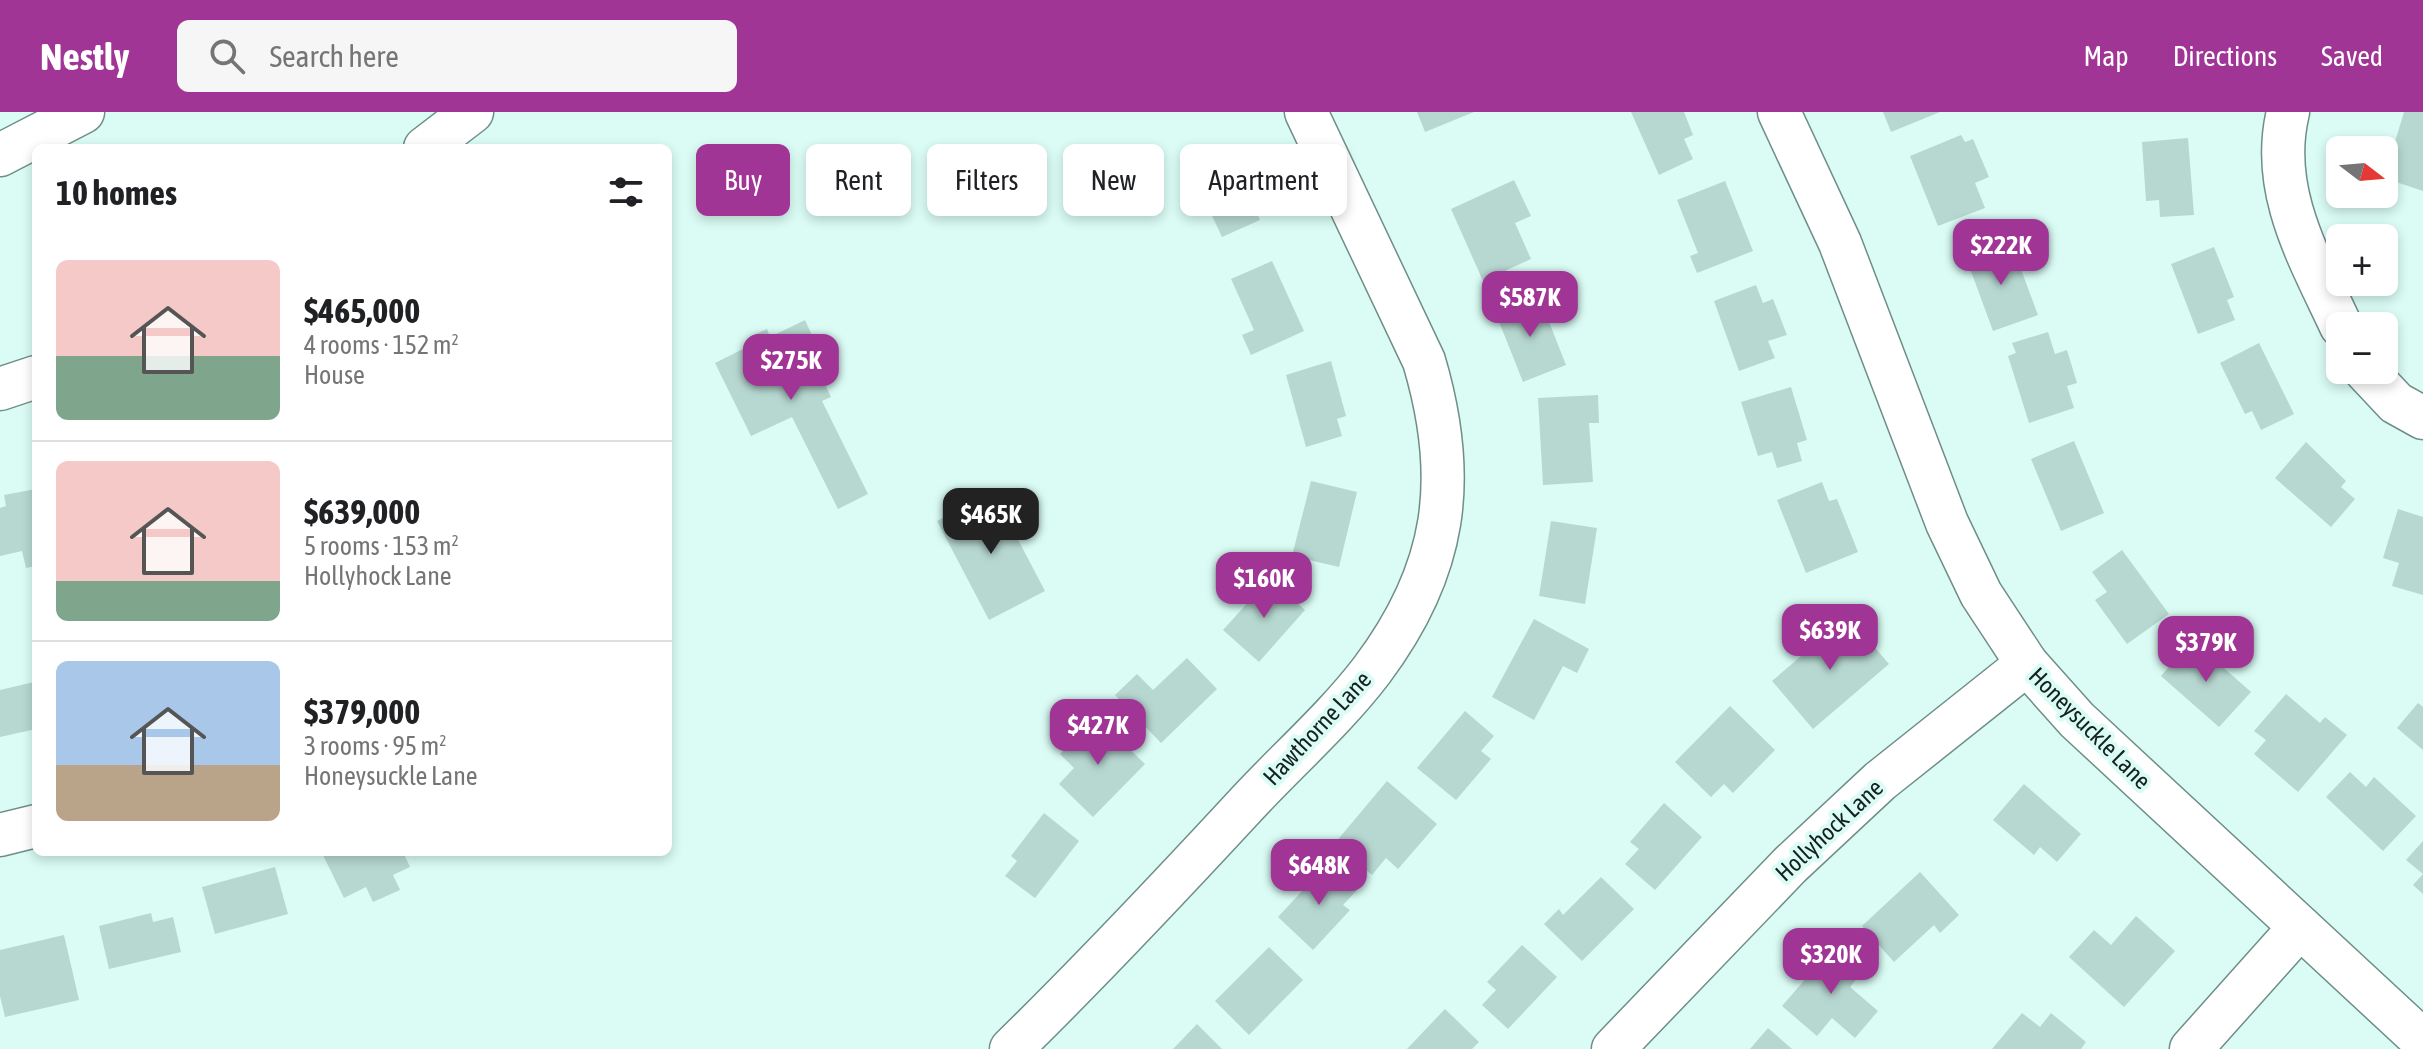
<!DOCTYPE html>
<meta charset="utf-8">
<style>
body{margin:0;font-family:"Asap Condensed",sans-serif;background:#f6f6f6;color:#202124;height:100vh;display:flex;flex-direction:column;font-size:30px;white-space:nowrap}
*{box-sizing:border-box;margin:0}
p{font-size:26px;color:#757577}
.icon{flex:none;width:44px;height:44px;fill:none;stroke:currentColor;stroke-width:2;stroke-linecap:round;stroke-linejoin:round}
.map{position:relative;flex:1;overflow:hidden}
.panel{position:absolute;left:32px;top:32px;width:640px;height:712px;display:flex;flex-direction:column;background:#fff;border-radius:12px;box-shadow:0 4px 12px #0003}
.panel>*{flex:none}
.guide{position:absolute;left:696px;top:32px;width:760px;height:72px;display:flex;gap:16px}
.needle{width:52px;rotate:106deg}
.fabs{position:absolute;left:2326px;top:24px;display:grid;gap:16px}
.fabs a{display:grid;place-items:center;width:72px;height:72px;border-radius:12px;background:#fff;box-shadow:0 4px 12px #0003;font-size:40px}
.price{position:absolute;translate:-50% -68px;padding:0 18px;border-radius:16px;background:#a03596;color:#fff;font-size:26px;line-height:52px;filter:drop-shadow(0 2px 4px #0008)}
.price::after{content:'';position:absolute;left:50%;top:48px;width:24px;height:18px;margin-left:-12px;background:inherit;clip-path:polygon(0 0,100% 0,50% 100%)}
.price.current{background:#222;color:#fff}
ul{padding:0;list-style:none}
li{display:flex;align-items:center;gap:24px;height:200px;padding:0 24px}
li+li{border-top:2px solid #e0e0e0}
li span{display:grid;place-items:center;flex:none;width:224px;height:160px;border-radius:12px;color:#555}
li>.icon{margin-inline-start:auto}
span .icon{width:96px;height:96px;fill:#fffc;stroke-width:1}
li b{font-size:34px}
h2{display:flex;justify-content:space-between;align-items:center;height:96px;padding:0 24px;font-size:34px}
.tag{padding:0 28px;border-radius:12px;background:#fff;box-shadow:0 4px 12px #0003;font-size:28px;line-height:72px}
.tag.current{background:#a03596;color:#fff}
header{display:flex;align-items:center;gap:48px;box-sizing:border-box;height:112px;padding:0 40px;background:#a03596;color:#fff}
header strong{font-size:38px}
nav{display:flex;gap:44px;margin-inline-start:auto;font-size:28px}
.search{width:560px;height:72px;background:#f6f6f6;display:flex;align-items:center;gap:20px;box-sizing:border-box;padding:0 28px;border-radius:12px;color:#757577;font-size:30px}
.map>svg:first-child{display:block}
.building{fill:#b7d8d1}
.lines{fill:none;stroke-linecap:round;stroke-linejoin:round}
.street-casing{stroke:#6f8e88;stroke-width:45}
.street{stroke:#fff;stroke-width:42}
.labels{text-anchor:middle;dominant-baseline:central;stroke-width:8;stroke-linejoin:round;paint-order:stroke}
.street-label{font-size:24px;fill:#14211e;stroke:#dafcf5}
</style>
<header>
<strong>Nestly</strong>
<div class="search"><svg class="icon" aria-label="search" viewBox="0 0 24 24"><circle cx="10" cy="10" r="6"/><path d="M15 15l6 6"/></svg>Search here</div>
<nav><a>Map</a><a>Directions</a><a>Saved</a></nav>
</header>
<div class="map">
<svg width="2423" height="937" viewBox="0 0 2423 937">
<rect width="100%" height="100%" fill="#dafcf5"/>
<g class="building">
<polygon points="1417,0 1474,0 1425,20"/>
<polygon points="1631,0 1684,0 1693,23 1684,27 1693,47 1659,63"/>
<polygon points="1883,0 1940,0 1891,20"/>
<polygon points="2404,0 2423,0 2423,79 2384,66"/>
<polygon points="1961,23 1965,30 1973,27 1989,65 1975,71 1985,96 1938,114 1910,44"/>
<polygon points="2188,26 2194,103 2160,105 2159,88 2146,89 2142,30"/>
<polygon points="1229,41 1260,108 1222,125 1191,59"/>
<polygon points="1514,68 1531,104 1515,111 1531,147 1483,169 1451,97"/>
<polygon points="1725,69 1753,139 1697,161 1690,144 1698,141 1677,88"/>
<polygon points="1997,132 2003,148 2016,144 2038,203 1993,219 1965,143"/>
<polygon points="2214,135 2234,185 2227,188 2235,208 2198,222 2171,152"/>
<polygon points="1272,149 1304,219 1251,243 1242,223 1254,218 1231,167"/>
<polygon points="1756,173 1763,191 1773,187 1787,223 1768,229 1775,246 1739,259 1714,189"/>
<polygon points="1528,183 1535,201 1544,197 1566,253 1523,270 1494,197"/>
<polygon points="805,208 816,232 808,236 831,285 822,289 868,382 838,397 792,305 751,324 715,251 753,232 749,225 767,217 770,225"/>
<polygon points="2048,220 2055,242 2067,238 2077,271 2067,274 2074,296 2029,311 2008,244 2016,241 2012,231"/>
<polygon points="2259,231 2294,302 2261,318 2252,299 2245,302 2220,251"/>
<polygon points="1331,249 1346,304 1337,307 1342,324 1306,335 1286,263"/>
<polygon points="1791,275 1807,328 1797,331 1802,349 1777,356 1772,340 1758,344 1741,290"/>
<polygon points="1598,283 1599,311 1589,311 1593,370 1543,373 1538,286"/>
<polygon points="2074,329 2104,401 2061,419 2031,347"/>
<polygon points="2306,330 2346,369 2341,375 2355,387 2331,415 2275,366"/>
<polygon points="1311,369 1357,380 1339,455 1292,444"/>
<polygon points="1822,370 1829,389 1837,387 1858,440 1806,461 1777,388"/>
<polygon points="36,377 36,454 26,456 22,439 0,444 0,396 6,394 4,383"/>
<polygon points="993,380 1045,479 989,508 937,409"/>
<polygon points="2398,397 2423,405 2423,483 2392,474 2399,451 2383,446"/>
<polygon points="1551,409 1597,416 1585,492 1539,484"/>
<polygon points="2122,438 2169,502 2127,532 2095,488 2107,480 2092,460"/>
<polygon points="1270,466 1305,498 1259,550 1223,518"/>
<polygon points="1848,504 1889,552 1813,617 1772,569"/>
<polygon points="1534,507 1589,537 1577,561 1563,554 1534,608 1492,585"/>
<polygon points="2192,528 2251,580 2219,615 2161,564"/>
<polygon points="1187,546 1217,577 1161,631 1115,583 1137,562 1153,578"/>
<polygon points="34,570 36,617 0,625 0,578"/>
<polygon points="2286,582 2320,611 2325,605 2347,623 2298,680 2254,642 2266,628 2254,619"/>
<polygon points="2418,591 2423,595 2423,638 2397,616"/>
<polygon points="1730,594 1775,638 1733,681 1724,672 1711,685 1675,650"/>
<polygon points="1465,599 1494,624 1481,639 1491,647 1456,688 1417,656"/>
<polygon points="1096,605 1145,652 1093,705 1059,672 1074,656 1060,642"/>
<polygon points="2350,660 2366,675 2374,665 2416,704 2383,739 2326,685"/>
<polygon points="1387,669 1437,712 1398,757 1386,746 1372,763 1335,731"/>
<polygon points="2024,672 2081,722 2057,750 2040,735 2034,743 1993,708"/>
<polygon points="1664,691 1702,725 1655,778 1625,752 1639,737 1630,730"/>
<polygon points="1044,701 1079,729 1035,786 1005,764 1017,749 1011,744"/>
<polygon points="2423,729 2423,782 2413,773 2423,762 2406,748"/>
<polygon points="403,740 410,755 393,763 400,778 373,790 366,775 344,786 322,741"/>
<polygon points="1328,751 1357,778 1343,793 1350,798 1313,838 1278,805"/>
<polygon points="275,755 288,802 215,822 202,775"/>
<polygon points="1920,760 1959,803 1940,821 1934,813 1894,850 1862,814"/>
<polygon points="1601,765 1634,797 1582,849 1544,812 1559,797 1563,803"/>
<polygon points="151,801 153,810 173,805 181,840 109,857 99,814"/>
<polygon points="2136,804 2175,839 2124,895 2069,845 2094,818 2111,833"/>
<polygon points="64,823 79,888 5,905 0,884 0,838"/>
<polygon points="1522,833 1557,865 1508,917 1482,893 1496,878 1487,870"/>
<polygon points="1835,833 1864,858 1850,875 1878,899 1855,926 1832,906 1817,924 1782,894"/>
<polygon points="1269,835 1303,868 1249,923 1215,889"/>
<polygon points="1445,897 1479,930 1472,937 1407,937"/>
<polygon points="2022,901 2040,915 2051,901 2086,930 2081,937 1992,937"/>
<polygon points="1197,912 1222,937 1173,937"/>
<polygon points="1768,916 1792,937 1750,937"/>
</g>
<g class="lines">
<defs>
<g id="street">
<polyline points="1779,0 1840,131 1947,411 1981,482 2027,552 2077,608 2423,929"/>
<path d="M2288,0C2269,78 2309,145 2341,214"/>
<polyline points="425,36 472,0"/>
<polyline points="0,43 83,0"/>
<polyline points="2365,258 2396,291 2423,306"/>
<polyline points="0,277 36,265"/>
<polyline points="0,723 36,714"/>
<path d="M1011,937C1091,859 1167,778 1243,696C1285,650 1334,608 1372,558C1447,458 1459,367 1424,249L1306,0"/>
<polyline points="1613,937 1790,753 1880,669 2027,552"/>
<polyline points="2191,937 2300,815"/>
</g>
</defs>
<use href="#street" class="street-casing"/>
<use href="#street" class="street"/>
</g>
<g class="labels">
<g class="street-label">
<text transform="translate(1317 616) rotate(-47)">Hawthorne Lane</text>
<text transform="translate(2090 616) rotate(45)">Honeysuckle Lane</text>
<text transform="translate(1829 718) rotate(-43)">Hollyhock Lane</text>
</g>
</g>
</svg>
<div class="fabs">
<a><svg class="needle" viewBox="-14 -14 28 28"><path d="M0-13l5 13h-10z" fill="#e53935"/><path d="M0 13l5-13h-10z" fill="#757577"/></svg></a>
<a>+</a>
<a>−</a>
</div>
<b class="price" style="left:2001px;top:175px">$222K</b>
<b class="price" style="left:1530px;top:227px">$587K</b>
<b class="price" style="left:791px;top:290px">$275K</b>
<b class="price current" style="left:991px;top:444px">$465K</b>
<b class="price" style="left:1264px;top:508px">$160K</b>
<b class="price" style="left:1830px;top:560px">$639K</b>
<b class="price" style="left:2206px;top:572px">$379K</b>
<b class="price" style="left:1098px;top:655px">$427K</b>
<b class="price" style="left:1319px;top:795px">$648K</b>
<b class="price" style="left:1831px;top:884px">$320K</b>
<div class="guide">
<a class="tag current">Buy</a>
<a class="tag">Rent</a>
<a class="tag">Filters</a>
<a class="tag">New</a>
<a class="tag">Apartment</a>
</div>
<section class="panel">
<h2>10 homes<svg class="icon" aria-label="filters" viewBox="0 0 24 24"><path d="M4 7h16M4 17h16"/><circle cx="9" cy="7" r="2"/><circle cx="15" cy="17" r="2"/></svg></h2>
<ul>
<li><span style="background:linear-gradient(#f6c9c9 60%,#7fa58c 0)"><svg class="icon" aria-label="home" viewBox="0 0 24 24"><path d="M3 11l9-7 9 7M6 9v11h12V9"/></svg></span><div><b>$465,000</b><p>4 rooms · 152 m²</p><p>House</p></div></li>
<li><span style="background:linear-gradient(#f6c9c9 75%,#7fa58c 0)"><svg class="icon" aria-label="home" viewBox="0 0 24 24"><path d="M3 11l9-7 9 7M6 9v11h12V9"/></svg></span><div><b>$639,000</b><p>5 rooms · 153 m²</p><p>Hollyhock Lane</p></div></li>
<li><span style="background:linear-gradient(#a9c7e8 65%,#b9a48a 0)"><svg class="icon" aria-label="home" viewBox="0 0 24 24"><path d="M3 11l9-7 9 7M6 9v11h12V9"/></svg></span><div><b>$379,000</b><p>3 rooms · 95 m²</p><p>Honeysuckle Lane</p></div></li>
</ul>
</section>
</div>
